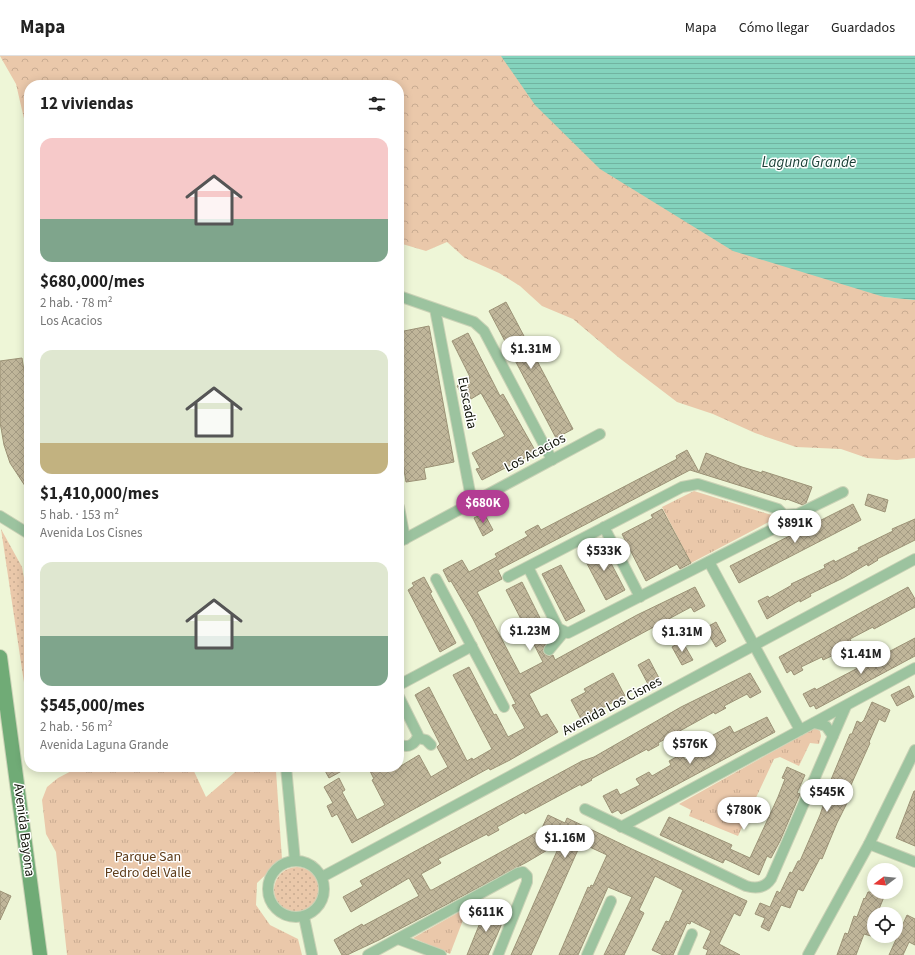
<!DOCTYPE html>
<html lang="es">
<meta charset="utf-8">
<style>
body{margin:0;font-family:"Source Sans 3",sans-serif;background:#f6f6f6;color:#222;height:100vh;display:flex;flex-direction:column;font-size:15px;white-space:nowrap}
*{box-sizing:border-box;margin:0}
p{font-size:13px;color:#767676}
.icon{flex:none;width:22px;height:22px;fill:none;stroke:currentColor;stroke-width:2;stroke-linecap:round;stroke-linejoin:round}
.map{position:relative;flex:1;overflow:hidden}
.details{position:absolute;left:24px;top:24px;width:380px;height:692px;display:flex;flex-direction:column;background:#fff;border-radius:16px;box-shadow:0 2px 10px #0003}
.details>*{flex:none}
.needle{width:26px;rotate:254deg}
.controls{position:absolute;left:867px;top:807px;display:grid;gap:8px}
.controls a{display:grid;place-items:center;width:36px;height:36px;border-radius:50%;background:#fff;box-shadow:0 2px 10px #0003;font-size:20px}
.price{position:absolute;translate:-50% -34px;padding:0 9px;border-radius:14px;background:#fff;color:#222;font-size:13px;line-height:26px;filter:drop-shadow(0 1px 2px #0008)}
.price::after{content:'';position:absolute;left:50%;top:24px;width:12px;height:9px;margin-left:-6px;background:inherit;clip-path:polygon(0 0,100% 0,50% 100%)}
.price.current{background:#b33d94;color:#fff}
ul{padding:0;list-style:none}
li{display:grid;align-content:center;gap:8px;height:212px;padding:0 16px}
li span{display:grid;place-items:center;height:124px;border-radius:12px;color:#555}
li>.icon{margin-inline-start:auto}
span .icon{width:72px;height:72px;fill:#fffc;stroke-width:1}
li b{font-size:17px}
h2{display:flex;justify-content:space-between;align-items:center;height:48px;padding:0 16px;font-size:17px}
header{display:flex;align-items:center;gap:24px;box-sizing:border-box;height:56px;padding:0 20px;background:#fff;border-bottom:1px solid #e0e0e0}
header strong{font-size:19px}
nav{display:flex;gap:22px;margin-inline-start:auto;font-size:14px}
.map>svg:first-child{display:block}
.grass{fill:url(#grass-dots)}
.forest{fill:url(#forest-crowns)}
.park{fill:url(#park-tufts)}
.water{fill:url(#water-rules)}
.building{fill:url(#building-cross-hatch);stroke:#9c9276}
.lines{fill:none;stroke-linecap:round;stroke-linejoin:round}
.minor-casing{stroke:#cad2b6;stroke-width:12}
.secondary-casing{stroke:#cad2b6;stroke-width:16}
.minor{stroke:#9cc39f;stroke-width:10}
.secondary{stroke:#70ab76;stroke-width:14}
.labels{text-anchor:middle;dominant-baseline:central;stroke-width:3;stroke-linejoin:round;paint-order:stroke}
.street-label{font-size:14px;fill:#0f1207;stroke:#fff}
.park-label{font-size:14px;fill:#5d3b18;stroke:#fff}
.water-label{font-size:15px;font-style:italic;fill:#1b4037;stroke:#fff}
</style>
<header>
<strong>Mapa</strong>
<nav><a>Mapa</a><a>Cómo llegar</a><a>Guardados</a></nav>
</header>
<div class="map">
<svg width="915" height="899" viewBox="0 0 915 899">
<defs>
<pattern id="grass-dots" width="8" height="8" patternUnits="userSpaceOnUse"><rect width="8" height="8" fill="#eac8aa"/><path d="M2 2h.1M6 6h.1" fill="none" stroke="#c8ab91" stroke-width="1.8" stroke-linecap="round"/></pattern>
<pattern id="forest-crowns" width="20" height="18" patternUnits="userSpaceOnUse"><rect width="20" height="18" fill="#eac8aa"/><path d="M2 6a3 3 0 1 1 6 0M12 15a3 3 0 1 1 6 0" fill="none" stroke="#c8ab91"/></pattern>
<pattern id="park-tufts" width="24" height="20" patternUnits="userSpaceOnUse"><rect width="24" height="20" fill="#eac8aa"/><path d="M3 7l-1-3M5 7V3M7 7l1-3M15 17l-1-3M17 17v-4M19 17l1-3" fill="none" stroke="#c8ab91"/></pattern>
<pattern id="water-rules" width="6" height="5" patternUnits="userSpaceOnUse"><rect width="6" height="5" fill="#84d3bd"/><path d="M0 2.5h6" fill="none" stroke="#71b4a1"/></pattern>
<pattern id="building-cross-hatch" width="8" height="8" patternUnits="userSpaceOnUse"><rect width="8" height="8" fill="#c0b69a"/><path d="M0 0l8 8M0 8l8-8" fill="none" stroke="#a49b83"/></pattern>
</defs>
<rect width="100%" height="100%" fill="#eef6d7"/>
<g class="grass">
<polygon points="1,473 22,511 29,550 29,660"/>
<circle cx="297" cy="834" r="23"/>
</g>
<polygon class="forest" points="0,0 501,0 884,241 915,244 915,402 897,404 867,402 841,393 796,391 755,377 713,358 677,346 618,301 573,263 542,250 520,230 499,217 465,202 447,186 426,195 399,187 399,29 29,29 29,163 24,96 25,67 16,28"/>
<g class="park">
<polygon points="694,435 778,461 691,507 662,451"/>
<polygon points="815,672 820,675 821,680 819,688 810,687 799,710 780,701 774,703 738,780 689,760 691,754 679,748"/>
<polygon points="79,711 89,711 88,713 93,711 192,711 206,741 241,711 265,711 276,715 282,803 257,827 256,849 270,869 298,883 302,899 67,899 56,796 46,778 42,744 47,731 58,722"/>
<polygon points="468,851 450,898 413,882"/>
</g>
<polygon class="water" points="501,0 915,0 915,244 884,241 733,195 600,113 535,49"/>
<g class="building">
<polygon points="506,246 573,373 556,382 489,255"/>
<polygon points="429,270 454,406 424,412 426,423 406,426 399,384 399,276"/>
<polygon points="468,277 500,340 503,338 536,396 482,424 476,413 480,412 472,397 505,380 481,337 471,343 468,337 463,340 457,330 470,321 452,285"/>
<polygon points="22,302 25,321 29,320 29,436 10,407 4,389 0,366 0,305"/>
<polygon points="687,394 699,416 706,397 742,411 762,417 762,415 812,431 806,447 803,449 787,443 786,444 690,414 498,514 502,523 477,536 520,618 543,606 506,534 522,526 550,582 544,590 543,597 548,600 553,599 555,604 637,559 695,531 705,550 694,556 691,551 529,638 541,661 547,658 558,676 510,704 490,714 489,712 352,787 337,758 332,761 327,750 333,747 324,731 339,722 345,734 342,736 357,764 385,749 372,724 374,723 368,711 399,711 419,699 431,721 448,711 437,691 440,688 415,639 429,631 467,705 472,702 473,704 492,693 453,619 469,611 494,659 496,658 508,681 525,672 512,649 516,648 473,563 451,525 449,526 443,514 462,504 469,516 497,501 495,498 528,480 525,476 538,469 541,474 677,403 676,400"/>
<polygon points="868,438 888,444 885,456 865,449"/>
<polygon points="853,448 861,464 739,527 730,510"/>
<polygon points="662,453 691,507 680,513 677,508 646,525 622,478 653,462 651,459"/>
<polygon points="484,457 493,474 483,480 474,462"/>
<polygon points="915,463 915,484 877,503 878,504 868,510 867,508 843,522 810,538 811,540 800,546 800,544 767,563 758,545 768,540 769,542 792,529 791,528 825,512 824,509 834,504 835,506 859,494 858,492 893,475 892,473"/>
<polygon points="601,488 625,534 606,544 582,498"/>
<polygon points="561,509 585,555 566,565 542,518"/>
<polygon points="424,521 432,536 430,537 456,587 440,596 408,534 414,530 412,527"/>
<polygon points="908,531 915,543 915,551 874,573 873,571 850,583 853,590 823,604 822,601 801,611 803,614 794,619 791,614 787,617 779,601"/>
<polygon points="716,566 726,585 716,591 705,572"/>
<polygon points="915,582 915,600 816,653 814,649 810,651 803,638 815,632 816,634"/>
<polygon points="682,585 693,604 682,609 672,591"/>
<polygon points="649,603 659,622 648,628 638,609"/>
<polygon points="613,617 625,640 581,663 571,644 586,636 584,633"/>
<polygon points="750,617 761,636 750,642 747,638 724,650 726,652 715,658 714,656 658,687 659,689 648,695 647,693 591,723 592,724 581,730 581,728 525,758 524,756 497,771 499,774 488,780 487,778 438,803 441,807 421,818 430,834 432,834 541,774 548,759 565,767 567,762 634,794 747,845 740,860 734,857 719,888 740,899 706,899 708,894 703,892 711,875 691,865 690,868 687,867 673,899 663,899 652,894 666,865 669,866 683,834 655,820 639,854 644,857 624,899 604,899 632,841 608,831 578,899 559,899 588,831 590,832 591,829 593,830 607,799 581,787 531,899 511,899 561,786 527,806 379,884 347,899 342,899 334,884 362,868 363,870 419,840 409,822 351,856 343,841 363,830 360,825 582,705 594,701 681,651"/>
<polygon points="909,630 914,641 897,650 891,639"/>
<polygon points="872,646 890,654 885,666 879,663 869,686 870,687 846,740 850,741 837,767 822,803 820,802 803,835 798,833 790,852 781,849 769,875 761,871 765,862 755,858 760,847 770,851 777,835 780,837 790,816 792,817 798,805 800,805 820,759 825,744 823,743 850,678 852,678 857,665 861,667 864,664"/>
<polygon points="767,661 775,676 635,751 621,758 618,754 612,757 603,740 617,733 620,739 640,729 636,723 649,716 652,720 671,709 669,705 682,698 685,704 704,694 700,686 730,670 734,677"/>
<polygon points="323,711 349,711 329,722"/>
<polygon points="787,711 805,719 797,737 800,738 780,785 771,802 767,800 759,819 725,803 723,807 660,779 669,761 732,789 730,793 750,802 778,741 785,723 782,722"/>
<polygon points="914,735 915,735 915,790 896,782"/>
<polygon points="0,835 11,840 0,864"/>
<polygon points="868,836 886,836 877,858 874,858 874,873 871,880 864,878 856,899 837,899 845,877 848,878 854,860 857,861 864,842 865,843"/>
<polygon points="486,852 505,860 497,879 488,899 467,899"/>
<polygon points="907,859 915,863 915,889 909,886 903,899 889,899"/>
</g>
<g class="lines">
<defs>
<g id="minor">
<polyline points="399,240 474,266 484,275 552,404"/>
<polyline points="435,253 472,447"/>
<polyline points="399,451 405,483"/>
<polyline points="784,459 798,458 843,436"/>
<polyline points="0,460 29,478"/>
<polyline points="604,471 640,541"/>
<polyline points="399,486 600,378"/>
<polyline points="709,506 800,674"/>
<path d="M508,521C566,491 624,461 682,431L698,428L778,453L784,459L783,466L777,471L568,577L558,572L528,511"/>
<polyline points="436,523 504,651"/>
<polyline points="549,594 564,576"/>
<polyline points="399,629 472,590"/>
<path d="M399,641L418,679C416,688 408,693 399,688"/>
<polyline points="814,667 826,670 833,680"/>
<polyline points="418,682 426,684 431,689"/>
<polyline points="286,711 295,805"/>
<path d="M585,753L746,830C756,833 765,832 771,823L846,650"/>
<polyline points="621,771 915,612"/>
<polyline points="869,788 915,806"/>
<circle cx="296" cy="833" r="28"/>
<polyline points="322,821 915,503"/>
<polyline points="304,861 312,899"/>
<polyline points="398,883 441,899"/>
<polyline points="368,899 518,817 523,816 527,820 527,826 498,899"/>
<polyline points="587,899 611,845"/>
<polyline points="683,899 692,878"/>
<polyline points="808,899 869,788 915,694"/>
</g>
<polyline id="secondary" points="0,601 40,899"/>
</defs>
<use href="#minor" class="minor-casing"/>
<use href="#secondary" class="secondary-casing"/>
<use href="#minor" class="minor"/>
<use href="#secondary" class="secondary"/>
</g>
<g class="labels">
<g class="street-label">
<text transform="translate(467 347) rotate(79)">Euscadia</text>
<text transform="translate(535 397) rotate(-28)">Los Acacios</text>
<text transform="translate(612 650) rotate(-28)">Avenida Los Cisnes</text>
<text transform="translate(24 774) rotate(83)">Avenida Bayona</text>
</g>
<g class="park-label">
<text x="148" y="801">Parque San<tspan x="148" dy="16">Pedro del Valle</tspan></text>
</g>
<g class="water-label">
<text x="809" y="106">Laguna Grande</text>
</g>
</g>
</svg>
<div class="controls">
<a><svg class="needle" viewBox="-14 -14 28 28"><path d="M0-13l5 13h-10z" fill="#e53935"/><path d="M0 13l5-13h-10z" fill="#767676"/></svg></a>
<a><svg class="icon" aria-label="locate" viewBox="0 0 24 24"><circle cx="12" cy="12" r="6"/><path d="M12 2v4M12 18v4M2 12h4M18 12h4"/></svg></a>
</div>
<b class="price" style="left:531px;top:314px">$1.31M</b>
<b class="price current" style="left:483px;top:468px">$680K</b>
<b class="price" style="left:795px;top:488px">$891K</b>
<b class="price" style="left:604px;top:516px">$533K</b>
<b class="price" style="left:530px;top:596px">$1.23M</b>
<b class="price" style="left:682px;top:597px">$1.31M</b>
<b class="price" style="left:861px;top:619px">$1.41M</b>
<b class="price" style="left:690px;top:709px">$576K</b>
<b class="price" style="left:827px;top:757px">$545K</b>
<b class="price" style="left:744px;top:775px">$780K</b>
<b class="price" style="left:565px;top:803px">$1.16M</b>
<b class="price" style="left:486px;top:877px">$611K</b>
<section class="details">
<h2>12 viviendas<svg class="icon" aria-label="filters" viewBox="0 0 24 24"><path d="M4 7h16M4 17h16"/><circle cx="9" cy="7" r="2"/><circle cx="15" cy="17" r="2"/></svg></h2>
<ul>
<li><span style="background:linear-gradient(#f6c9c9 65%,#7fa58c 0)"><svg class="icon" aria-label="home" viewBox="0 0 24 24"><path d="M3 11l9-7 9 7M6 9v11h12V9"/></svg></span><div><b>$680,000/mes</b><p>2 hab. · 78 m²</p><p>Los Acacios</p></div></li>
<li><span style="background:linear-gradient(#dfe7d0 75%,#c2b280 0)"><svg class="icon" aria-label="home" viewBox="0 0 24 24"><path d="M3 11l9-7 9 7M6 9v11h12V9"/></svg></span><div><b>$1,410,000/mes</b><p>5 hab. · 153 m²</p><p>Avenida Los Cisnes</p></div></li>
<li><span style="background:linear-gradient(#dfe7d0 60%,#7fa58c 0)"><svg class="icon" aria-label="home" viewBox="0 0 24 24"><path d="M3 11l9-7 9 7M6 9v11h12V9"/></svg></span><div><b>$545,000/mes</b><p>2 hab. · 56 m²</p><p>Avenida Laguna Grande</p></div></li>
</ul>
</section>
</div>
